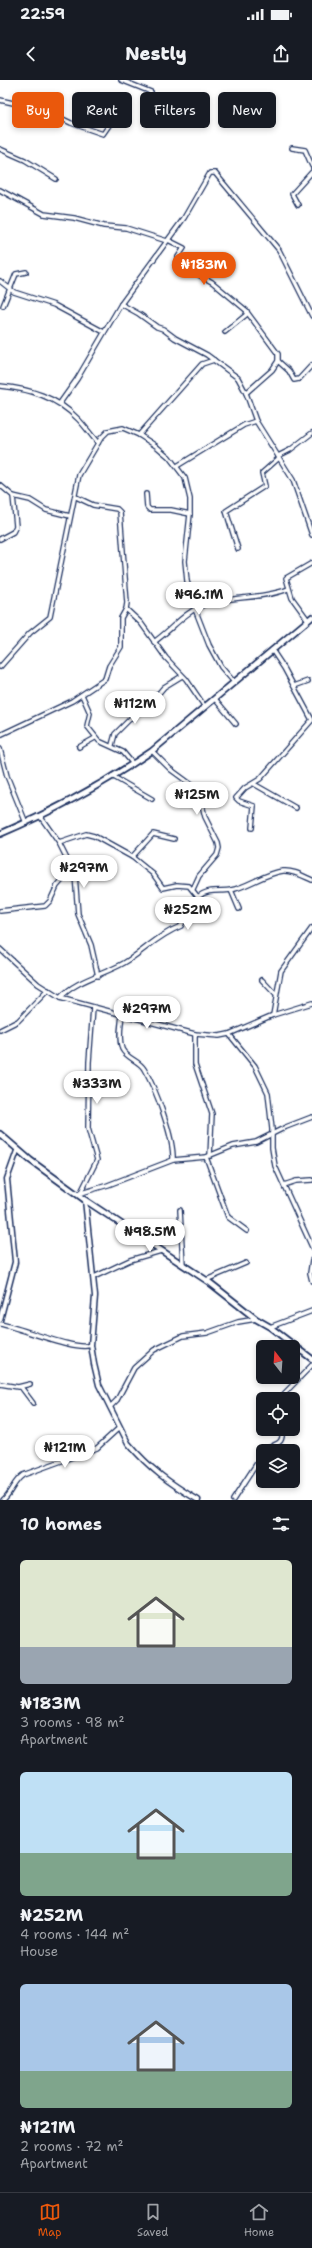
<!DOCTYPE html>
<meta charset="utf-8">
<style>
body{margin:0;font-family:"Shantell Sans",sans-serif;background:#20242c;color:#f1f3f6;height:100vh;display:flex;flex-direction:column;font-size:15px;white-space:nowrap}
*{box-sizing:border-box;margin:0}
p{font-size:13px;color:#9ea1a6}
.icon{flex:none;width:22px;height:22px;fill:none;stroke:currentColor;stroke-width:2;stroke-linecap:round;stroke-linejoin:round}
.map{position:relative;height:1420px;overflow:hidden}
.drawer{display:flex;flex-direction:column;background:#171b24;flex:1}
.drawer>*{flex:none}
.top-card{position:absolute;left:12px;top:12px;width:288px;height:36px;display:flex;gap:8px}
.needle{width:26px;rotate:343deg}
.fabs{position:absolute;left:256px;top:1260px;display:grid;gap:8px}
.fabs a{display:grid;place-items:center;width:44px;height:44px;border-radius:6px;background:#171b24;box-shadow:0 2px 6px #0003;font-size:20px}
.price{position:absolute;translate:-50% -34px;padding:0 9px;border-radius:14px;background:#fff;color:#222;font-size:13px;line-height:26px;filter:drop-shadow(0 1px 2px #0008)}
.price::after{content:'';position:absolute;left:50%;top:24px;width:12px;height:9px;margin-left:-6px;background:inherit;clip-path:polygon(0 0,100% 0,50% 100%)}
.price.selected{background:#ea580c;color:#fff}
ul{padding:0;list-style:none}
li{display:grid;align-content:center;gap:8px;height:212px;padding:0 20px}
li span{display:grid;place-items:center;height:124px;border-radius:6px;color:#555}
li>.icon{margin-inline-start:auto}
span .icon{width:72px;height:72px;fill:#fffc;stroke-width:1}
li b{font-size:17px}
h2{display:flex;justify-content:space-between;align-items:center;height:48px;padding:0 20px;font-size:17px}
.tag{padding:0 14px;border-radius:6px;background:#171b24;box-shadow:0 2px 6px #0003;font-size:14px;line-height:36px}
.tag.selected{background:#ea580c;color:#fff}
.status{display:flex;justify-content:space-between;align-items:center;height:28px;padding:0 20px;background:#171b24;direction:ltr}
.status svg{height:11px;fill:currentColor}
header{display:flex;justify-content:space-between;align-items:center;height:52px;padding:0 20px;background:#171b24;font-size:18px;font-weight:800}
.menu{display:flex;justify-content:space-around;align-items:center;height:56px;border-top:1px solid #363941;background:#171b24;font-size:11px;color:#9ea1a6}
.menu a{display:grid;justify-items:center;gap:2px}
.menu .selected{color:#ea580c}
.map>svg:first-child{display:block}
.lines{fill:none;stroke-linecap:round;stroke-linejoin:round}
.minor-casing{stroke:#1b2f5e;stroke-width:6}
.tertiary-casing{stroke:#1b2f5e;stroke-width:7}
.secondary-casing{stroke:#1b2f5e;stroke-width:8}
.minor{stroke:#fff;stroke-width:3.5}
.tertiary{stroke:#fff;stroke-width:4}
.secondary{stroke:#fff;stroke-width:4.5}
</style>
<div class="status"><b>22:59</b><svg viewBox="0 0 49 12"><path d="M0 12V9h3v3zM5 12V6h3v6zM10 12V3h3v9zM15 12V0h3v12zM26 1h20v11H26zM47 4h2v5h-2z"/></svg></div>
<header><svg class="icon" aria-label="back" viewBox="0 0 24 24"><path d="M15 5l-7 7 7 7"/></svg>Nestly<svg class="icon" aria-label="share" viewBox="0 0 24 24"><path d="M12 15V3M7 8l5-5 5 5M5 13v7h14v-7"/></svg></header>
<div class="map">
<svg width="312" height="1420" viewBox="0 0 312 1420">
<rect width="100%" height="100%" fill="#fff"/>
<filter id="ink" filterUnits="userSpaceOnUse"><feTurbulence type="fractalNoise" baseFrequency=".025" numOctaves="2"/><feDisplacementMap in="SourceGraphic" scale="8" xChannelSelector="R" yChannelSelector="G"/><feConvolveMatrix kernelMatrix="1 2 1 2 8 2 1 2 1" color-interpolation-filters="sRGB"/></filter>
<g filter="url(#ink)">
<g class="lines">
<defs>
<g id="minor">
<polyline points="121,0 151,12"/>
<polyline points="0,20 44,30 71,43 103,54 114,38 117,37"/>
<polyline points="292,68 305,70 312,86"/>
<polyline points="0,69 25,80 56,99"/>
<polyline points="0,110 44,134 74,138 104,146 126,148 167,161"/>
<polyline points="298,125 292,114 312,92"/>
<polyline points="168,160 184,168 178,177 179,184 212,202 247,231 246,235 225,252"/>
<polyline points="0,201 14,212 54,225 104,252"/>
<polyline points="121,224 139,234 157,247 163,249 175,258 207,275 238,298 246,313 256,341 293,400 312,455"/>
<polyline points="3,226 16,194 26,192"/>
<polyline points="247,232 278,274 278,281"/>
<path d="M0,306C30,309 57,317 78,339C85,346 91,355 98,363"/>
<polyline points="246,313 272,290 278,281 289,291 294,300 299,299 312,285"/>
<polyline points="60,323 77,299 121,224 184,138 210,93 215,93 279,170 312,236"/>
<polyline points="139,355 202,284 214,280"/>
<polyline points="278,376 290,370 312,353"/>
<polyline points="177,386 244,345 256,341"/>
<polyline points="0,405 13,416 30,420 46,430 70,436"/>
<polyline points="146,414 147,427 150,430 171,430 190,434"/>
<polyline points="76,417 93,425 117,429 120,432 127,523 126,529 141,543 166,578 186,599 205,627"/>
<polyline points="0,459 13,452 16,446 13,416"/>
<polyline points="238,469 226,431 265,406 262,393 279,378"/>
<polyline points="308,540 292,518 286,498 312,483"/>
<path d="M154,562C171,550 184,533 203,525C230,516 264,519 288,509"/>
<polyline points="0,587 30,553 50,537 79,395 101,358 108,351 123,348 139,355 156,366 169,377 185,398 190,419 190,434 185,481 187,501 195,529 209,565 221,587 234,602"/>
<polyline points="294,606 308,601"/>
<polyline points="82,615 90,633 87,646 99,661 123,672 133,684"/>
<polyline points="215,619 236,644"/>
<polyline points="0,655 72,621 105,599 109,586 121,567 121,538 126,529"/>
<polyline points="112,665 115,654 136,633 152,621 164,607 182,596"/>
<polyline points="79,667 95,658"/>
<polyline points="0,669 7,696 26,743"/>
<polyline points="152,671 170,689 196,708 200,716 205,737 218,763 219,768 217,775 199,796 193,809"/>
<polyline points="112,696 152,719"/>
<polyline points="254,704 296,728"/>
<polyline points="40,736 59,763 75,795 78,834 91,865 98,896"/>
<polyline points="252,748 254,726 239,721 236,718 245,708 260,699 312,640 284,588 272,570"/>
<polyline points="59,763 86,754 94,756 132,777 153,794 163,808 177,805 189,806 198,817"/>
<polyline points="132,777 153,754 174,759"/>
<polyline points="231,810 239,829"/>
<polyline points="0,831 45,826 50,821 57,806 72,789"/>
<polyline points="0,869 38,904 60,918 195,954 219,956 229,954 273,935 312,923"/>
<polyline points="262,900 276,915"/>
<path d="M60,918C76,900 103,895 124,883C144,871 158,855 181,846C185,837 191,824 198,817C208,808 220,812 231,810C248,807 265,793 283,791C293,790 303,796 312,800"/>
<path d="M122,935C121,945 118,958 122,969C127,979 139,980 144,989C156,1009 174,1058 173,1080"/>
<polyline points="273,935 281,891 312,848"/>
<polyline points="0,950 18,941 48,910"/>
<polyline points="195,954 195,984 212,1034 210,1076"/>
<polyline points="229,954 255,986 268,1013 272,1049 272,1068 275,1086 312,1167"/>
<polyline points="206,1077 228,1137 247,1151"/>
<polyline points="284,1105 296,1101 312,1100"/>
<polyline points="81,1112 97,1080 88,1048 89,982 93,928"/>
<polyline points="78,1114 108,1105 173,1080 206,1077 233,1066 256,1062 286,1047 312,1037"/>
<polyline points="180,1130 183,1185"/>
<polyline points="312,1180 310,1193 312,1201"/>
<polyline points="94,1197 130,1180 161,1171"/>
<polyline points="206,1200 246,1183"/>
<path d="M0,1244C19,1247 78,1272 91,1265"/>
<polyline points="270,1247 312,1231"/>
<polyline points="0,1304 18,1307 30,1304"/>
<polyline points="21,1307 33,1323"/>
<polyline points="279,1319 312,1285"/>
<polyline points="110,1327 117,1320 134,1288 154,1270 183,1256 207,1253 238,1242 256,1239"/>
<path d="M265,1371C274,1361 284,1368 282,1349"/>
<path d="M3,1420C12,1412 13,1402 23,1395L97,1368L120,1347"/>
<polyline points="233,1420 263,1374"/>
</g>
<g id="tertiary">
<path d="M85,1120L95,1216L91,1265L94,1284L99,1305L128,1363C150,1389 169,1403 198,1420"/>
<polyline points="0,1240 15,1182 7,1099 17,1071"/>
</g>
<g id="secondary">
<path d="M0,754C52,732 105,703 152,671L312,537"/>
<polyline points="0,1054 30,1080 85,1120 209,1202 256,1239 270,1247 312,1279"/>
</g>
</defs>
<use href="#minor" class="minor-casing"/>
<use href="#tertiary" class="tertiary-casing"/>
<use href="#secondary" class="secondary-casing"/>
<use href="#minor" class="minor"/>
<use href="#tertiary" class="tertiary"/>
<use href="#secondary" class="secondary"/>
</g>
</g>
</svg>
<div class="fabs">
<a><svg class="needle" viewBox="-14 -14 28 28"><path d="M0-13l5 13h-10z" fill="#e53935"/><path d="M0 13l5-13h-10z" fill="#9ea1a6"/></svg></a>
<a><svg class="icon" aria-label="locate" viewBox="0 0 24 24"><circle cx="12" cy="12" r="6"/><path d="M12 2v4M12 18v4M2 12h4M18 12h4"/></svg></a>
<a><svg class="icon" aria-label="layers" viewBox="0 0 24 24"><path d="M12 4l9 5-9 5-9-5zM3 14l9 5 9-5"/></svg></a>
</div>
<b class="price selected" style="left:204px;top:206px">₦183M</b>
<b class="price" style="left:199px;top:536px">₦96.1M</b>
<b class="price" style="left:135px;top:645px">₦112M</b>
<b class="price" style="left:197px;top:736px">₦125M</b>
<b class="price" style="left:84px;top:809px">₦297M</b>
<b class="price" style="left:188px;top:851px">₦252M</b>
<b class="price" style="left:147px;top:950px">₦297M</b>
<b class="price" style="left:97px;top:1025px">₦333M</b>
<b class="price" style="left:150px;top:1173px">₦98.5M</b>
<b class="price" style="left:65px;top:1389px">₦121M</b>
<div class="top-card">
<a class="tag selected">Buy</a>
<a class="tag">Rent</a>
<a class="tag">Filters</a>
<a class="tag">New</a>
</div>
</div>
<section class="drawer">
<h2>10 homes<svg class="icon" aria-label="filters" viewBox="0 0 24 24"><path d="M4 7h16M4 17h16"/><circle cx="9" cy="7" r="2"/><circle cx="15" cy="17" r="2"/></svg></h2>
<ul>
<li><span style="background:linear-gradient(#dfe7d0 70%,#9aa5b1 0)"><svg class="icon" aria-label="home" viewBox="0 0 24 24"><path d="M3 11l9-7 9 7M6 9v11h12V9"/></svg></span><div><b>₦183M</b><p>3 rooms · 98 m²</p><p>Apartment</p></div></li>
<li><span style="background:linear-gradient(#bfe0f5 65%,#7fa58c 0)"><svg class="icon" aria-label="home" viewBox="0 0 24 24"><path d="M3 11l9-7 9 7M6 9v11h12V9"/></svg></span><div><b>₦252M</b><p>4 rooms · 144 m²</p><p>House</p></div></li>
<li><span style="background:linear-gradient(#a9c7e8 70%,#7fa58c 0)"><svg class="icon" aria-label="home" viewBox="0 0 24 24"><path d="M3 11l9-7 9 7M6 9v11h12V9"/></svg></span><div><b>₦121M</b><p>2 rooms · 72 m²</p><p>Apartment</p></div></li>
</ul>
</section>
<nav class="menu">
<a class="selected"><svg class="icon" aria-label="map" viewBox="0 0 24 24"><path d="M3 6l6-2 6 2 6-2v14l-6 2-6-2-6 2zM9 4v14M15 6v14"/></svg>Map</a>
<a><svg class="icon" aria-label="saved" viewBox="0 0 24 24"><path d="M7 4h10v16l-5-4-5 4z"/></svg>Saved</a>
<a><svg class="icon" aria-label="home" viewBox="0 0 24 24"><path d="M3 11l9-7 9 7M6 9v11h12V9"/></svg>Home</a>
</nav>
